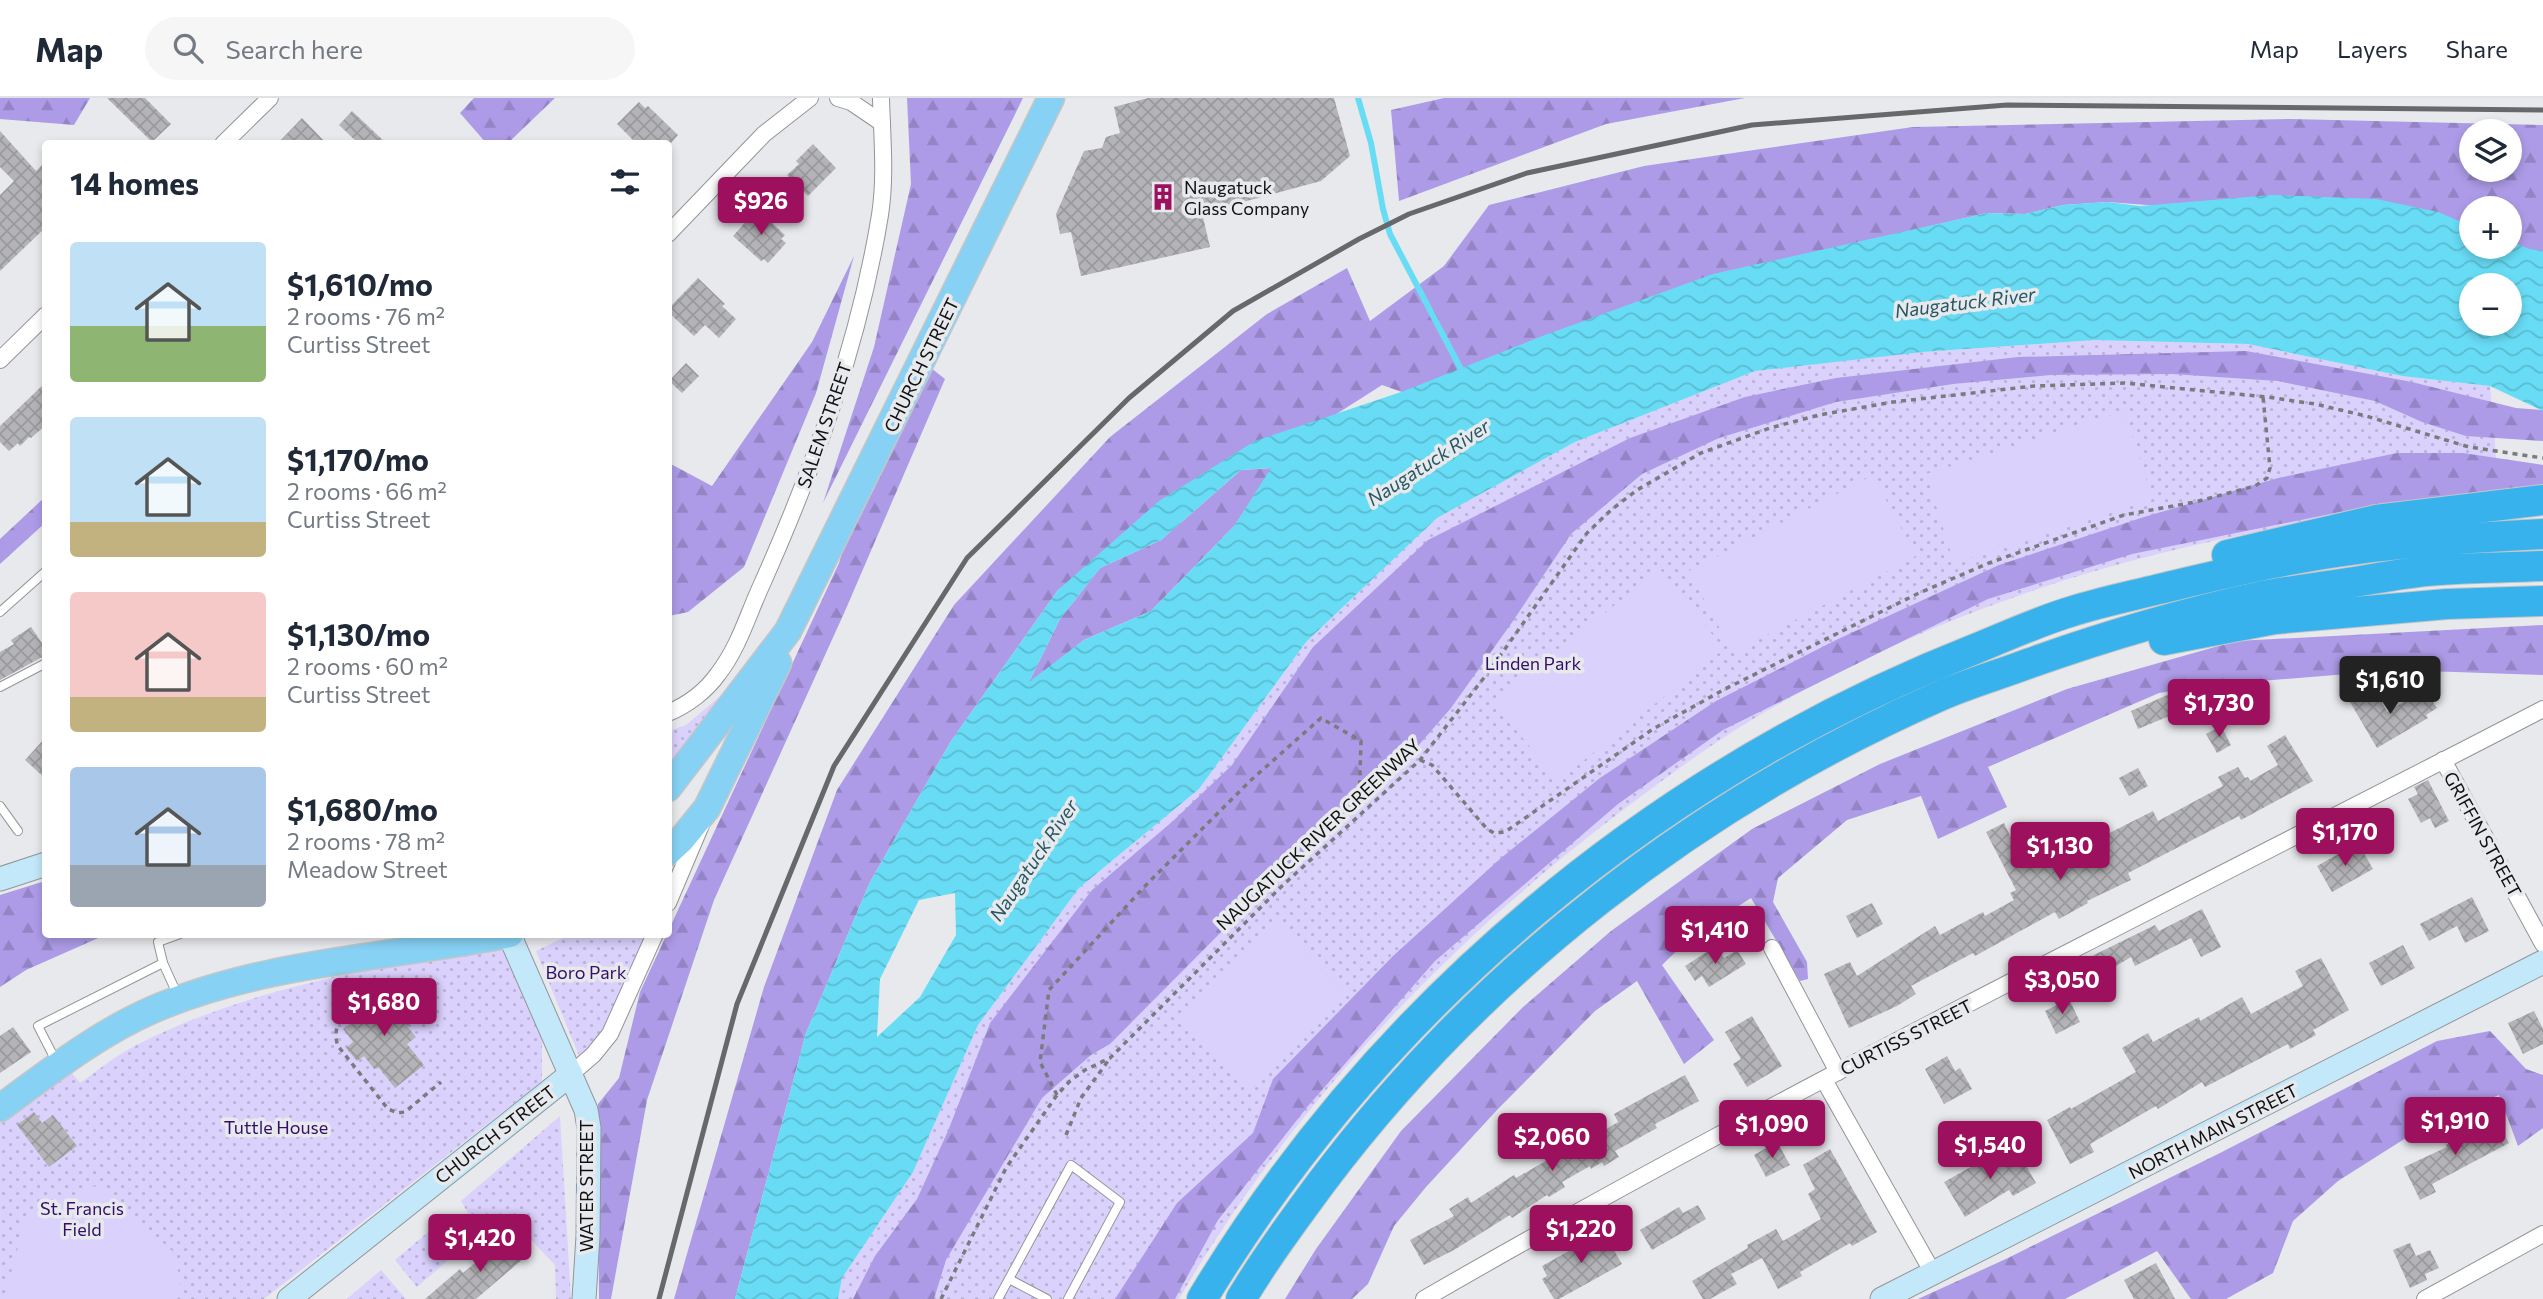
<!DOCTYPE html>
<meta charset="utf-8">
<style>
body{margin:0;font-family:Commissioner,sans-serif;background:#f6f6f7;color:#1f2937;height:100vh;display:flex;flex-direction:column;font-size:26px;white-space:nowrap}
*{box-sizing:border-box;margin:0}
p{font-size:23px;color:#747a83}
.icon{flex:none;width:38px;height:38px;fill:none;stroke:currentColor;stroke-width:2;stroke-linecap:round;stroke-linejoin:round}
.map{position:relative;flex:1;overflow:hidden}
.sheet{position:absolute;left:42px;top:42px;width:630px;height:798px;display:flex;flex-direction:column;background:#fff;border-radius:7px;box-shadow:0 4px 10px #0003}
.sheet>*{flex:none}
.controls{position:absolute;left:2459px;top:21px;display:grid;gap:14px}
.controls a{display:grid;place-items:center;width:63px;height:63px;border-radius:50%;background:#fff;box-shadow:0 4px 10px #0003;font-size:35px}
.price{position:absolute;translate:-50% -60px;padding:0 16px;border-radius:7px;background:#9d105d;color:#fff;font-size:23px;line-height:46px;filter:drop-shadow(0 2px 4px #0008)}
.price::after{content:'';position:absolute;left:50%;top:42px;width:21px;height:16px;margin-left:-10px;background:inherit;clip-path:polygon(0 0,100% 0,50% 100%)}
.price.on{background:#222;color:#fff}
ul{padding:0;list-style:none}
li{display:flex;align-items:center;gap:21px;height:175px;padding:0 28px}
li span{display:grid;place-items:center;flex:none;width:196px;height:140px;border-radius:7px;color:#555}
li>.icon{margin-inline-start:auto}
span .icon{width:84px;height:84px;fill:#fffc;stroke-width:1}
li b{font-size:30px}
h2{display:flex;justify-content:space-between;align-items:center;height:84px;padding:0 28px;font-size:30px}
header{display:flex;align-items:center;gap:42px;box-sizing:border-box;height:98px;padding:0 35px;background:#fff;border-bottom:2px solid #e0e1e3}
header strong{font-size:33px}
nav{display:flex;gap:38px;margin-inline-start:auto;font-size:24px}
.search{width:490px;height:63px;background:#f6f6f7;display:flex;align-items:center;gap:18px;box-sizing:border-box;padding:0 24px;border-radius:38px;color:#747a83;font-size:26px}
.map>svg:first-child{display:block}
.green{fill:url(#green-dots)}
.forest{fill:url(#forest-firs);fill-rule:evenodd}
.pitch{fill:#dad1fc}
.water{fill:url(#water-waves);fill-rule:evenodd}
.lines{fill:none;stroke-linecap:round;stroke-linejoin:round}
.stream{stroke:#68dcf5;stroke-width:6}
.building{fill:url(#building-cross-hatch)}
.lane-casing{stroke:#939598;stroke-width:10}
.street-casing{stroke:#939598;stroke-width:18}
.secondary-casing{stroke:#939598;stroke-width:25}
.primary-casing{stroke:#c5c6c6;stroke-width:29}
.highway-casing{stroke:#c5c6c6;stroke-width:32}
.path{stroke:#797b7d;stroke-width:3.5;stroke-dasharray:5 5;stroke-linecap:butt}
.lane{stroke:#fff;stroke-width:8}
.street{stroke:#fff;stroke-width:16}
.secondary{stroke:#c3e8fa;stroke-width:23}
.primary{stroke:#87d1f4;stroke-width:26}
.highway{stroke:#37b2ed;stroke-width:30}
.rail{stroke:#67686a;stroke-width:5}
.labels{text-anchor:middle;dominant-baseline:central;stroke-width:7;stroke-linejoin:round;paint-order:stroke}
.poi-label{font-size:18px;fill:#0f1011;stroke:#e7e9ec;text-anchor:start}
.street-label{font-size:18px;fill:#0f1011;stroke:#e7e9ec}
.park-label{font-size:18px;fill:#340f68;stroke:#e7e9ec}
.water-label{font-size:19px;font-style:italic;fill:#265863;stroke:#e7e9ec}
</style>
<header>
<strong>Map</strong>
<div class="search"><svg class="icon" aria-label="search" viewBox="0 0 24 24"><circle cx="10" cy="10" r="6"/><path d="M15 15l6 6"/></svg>Search here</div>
<nav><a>Map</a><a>Layers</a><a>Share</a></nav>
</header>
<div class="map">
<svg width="2543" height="1201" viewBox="0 0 2543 1201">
<defs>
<pattern id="green-dots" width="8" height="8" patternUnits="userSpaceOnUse" patternTransform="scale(1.75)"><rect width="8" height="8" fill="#dad1fc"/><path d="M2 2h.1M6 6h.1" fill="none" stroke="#bab2d7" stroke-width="1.8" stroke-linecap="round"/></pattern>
<pattern id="forest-firs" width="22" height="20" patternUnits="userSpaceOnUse" patternTransform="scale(1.75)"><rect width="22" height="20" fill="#ad9be7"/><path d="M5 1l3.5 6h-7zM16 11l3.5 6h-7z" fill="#9484c5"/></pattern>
<pattern id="water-waves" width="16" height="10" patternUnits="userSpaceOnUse" patternTransform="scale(1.75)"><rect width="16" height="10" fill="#68dcf5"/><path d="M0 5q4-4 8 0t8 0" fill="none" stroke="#59bcd1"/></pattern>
<pattern id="building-cross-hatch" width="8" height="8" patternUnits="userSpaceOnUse" patternTransform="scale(1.75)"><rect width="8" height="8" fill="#b4b4b8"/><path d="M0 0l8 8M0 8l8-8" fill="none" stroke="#9a9a9d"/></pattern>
</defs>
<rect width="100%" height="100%" fill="#e7e9ec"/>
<g class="green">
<path d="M2095,242L2248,246L2402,278L2490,288L2499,395C2326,418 2151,447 1987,509C1902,541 1818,581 1740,629C1697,656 1656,687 1615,718C1442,850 1289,1012 1179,1201H838L842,1180L913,1074L978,927L1079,790L1199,691L1306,544L1437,420L1575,344L1755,273L1912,255Z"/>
<polygon points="731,589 669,677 669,633 686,627"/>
<polygon points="569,837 645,837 597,945 580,960 536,853"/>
<path d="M507,848L542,925V983L264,1201H0V1010L63,964L80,985C97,973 114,959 133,949C240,892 387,865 507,848Z"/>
<polygon points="560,1018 571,1201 556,1201 555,1167 517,1127 476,1128 461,1103"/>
<polygon points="445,1120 455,1156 417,1189 395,1162"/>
<polygon points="381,1172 406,1201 347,1201"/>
</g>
<g class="forest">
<polygon points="0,0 90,0 74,27 0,21"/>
<polygon points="474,0 555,0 508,45 487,46 460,15"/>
<polygon points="907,0 1023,0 823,405 874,249 911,86"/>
<polygon points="1444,0 1745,0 1606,26 1399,103 1391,12"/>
<path d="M2291,21L2543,27V170L2510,149V110H2471V132L2108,104L2063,107L2025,116L1987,115L1913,132L1433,305L1382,287L1302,338L1255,343L1058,492L951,643L870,784L806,935L735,1201H674L764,889L837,692L954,507L1110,339L1267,216L1347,170L1370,223L1444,168L1489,107L1644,68L1913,29ZM2471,33H2510V72H2471Z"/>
<polygon points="854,158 816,295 744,469 688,514 669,518 669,365 712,388 812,244"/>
<polygon points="2246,253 2412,284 2516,310 2543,312 2543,343 2466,338 2422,324 2375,303 2278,283 2172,276 2051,277 1953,286 1836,304 1719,340 1642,376 1571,436 1513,523 1451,610 1397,672 1256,799 1110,946 1091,957 1042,1000 946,1162 934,1201 853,1201 875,1158 917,1101 948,1033 990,925 1092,792 1173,723 1232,667 1313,549 1428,442 1630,340 1745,299 1836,280 2018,259"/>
<polygon points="931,270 945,281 845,513 714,802 647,1002 611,1201 599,1201 598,1006 619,980 640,894 839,465 843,451"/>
<polygon points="2397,355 2463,355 2543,367 2543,387 2380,406 2132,456 1988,501 1723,632 1618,706 1435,863 1308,1008 1218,1122 1175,1201 1115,1201 1177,1105 1253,1035 1273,981 1393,858 1501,760 1600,680 1716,603 1836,542 1999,467 2144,419 2278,380"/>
<polygon points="1272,370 1235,427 1151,513 1084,542 1028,586 1060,521 1100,470 1161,442 1241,372"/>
<polygon points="45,399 45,425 0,466 0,441"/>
<polygon points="2543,527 2543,577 2397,572 2211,587 2159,595 1988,669 2007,709 1938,741 1921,698 1847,722 1778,780 1773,804 1807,864 1808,881 1800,883 1751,800 1692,838 1662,867 1714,942 1684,966 1637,883 1595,913 1497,1012 1426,1089 1394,1128 1368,1186 1352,1201 1285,1201 1316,1151 1401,1033 1523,909 1611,833 1752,731 1880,666 2067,591 2236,543"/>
<polygon points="45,783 46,836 105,837 26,872 0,889 0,797"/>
<polygon points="2490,933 2526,971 2543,977 2543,1030 2518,1048 2499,997 2428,1026 2338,1083 2293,1123 2273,1175 2226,1201 2191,1201 2157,1153 2065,1201 1918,1201 2008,1160 2220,1055 2437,943"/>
</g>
<g class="pitch">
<polygon points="2124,313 2153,401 1954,465 1926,376"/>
<polygon points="1873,377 1916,458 1733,555 1689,473"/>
<polygon points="1660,471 1724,551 1558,683 1493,604"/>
<polygon points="1276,825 1346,896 1252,990 1181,919"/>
<polygon points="95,1088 176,1156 181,1197 177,1201 4,1201 26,1119"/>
</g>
<path class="water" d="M2272,97L2376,101L2438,114L2471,128V149H2510V143L2529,151L2543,153V313L2490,288L2402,278L2248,246L2095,242L1923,254L1755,273L1575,344L1437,420L1306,544L1199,691L1079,790L978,927L913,1074L842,1180L838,1201H735L806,935L870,784L951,643L1058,492L1159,403L1255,343L1404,293L1545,237L1713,176L1987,115L2025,116L2063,107L2108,104L2140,108ZM2471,187H2510V226H2471ZM1271,370L1235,427L1151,513L1084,542L1029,584L1060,521L1100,470L1161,442L1241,372ZM955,795L956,837L920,899L877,939L880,881L919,802Z"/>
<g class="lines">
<polyline class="stream" points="1358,0 1371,45 1383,111 1390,136 1464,277"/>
</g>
<g class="building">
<polygon points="107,0 145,0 171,26 152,44"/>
<polygon points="1148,0 1334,0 1350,58 1321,83 1202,115 1210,149 1081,178 1071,134 1060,136 1056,116 1084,53 1102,50 1106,39 1120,35 1114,9"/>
<polygon points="639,4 645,10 648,8 678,37 670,46 637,46 617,26"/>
<polygon points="352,13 387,46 359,46 339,27"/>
<polygon points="302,20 327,46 277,46"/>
<polygon points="0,33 36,73 46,63 46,129 0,173 0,97 14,83 0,69"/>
<polygon points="813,46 836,70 808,98 787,77 799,66 796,63"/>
<polygon points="757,111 785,137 781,141 786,145 768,165 764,161 761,163 733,138"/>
<polygon points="698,180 725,206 722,208 736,221 719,240 705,227 694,238 668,214 668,211"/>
<polygon points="686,265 699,278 682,295 669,283"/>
<polygon points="46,284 46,327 31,340 29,339 20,348 18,345 9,353 0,344 0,328"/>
<polygon points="31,529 46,551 46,557 0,582 0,554 14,546 11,542"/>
<polygon points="2183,590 2191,609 2138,631 2131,613"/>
<polygon points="2374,590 2387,614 2415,597 2418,603 2428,597 2437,610 2426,617 2428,620 2377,650 2350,604"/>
<polygon points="2221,628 2231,647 2217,655 2206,636"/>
<polygon points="2285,637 2313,683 2241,722 2239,718 2128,775 2131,782 2087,803 2088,805 2059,821 2055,814 1975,858 1973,855 1911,888 1916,896 1897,908 1849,930 1824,876 1850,864 1857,878 1935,828 1940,837 1983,814 1985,818 2014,802 2010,795 2016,792 1986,734 2004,725 2013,744 2051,724 2068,756 2153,713 2158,723 2223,688 2218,679 2238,669 2245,680 2248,679 2250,683 2278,667 2267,648"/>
<polygon points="46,639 46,681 25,662"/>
<polygon points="2138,670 2148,688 2129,698 2119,680"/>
<polygon points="2428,682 2449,723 2435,730 2430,720 2421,725 2408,701 2418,696 2414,689"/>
<polygon points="2358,745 2373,771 2332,794 2317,768"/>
<polygon points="2472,799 2489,833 2465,845 2457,828 2429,843 2420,826"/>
<polygon points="1872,805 1883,826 1857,840 1846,818"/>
<polygon points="2202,811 2221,849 2201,859 2191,840 2135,868 2131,859 2078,891 2067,874 2096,856 2155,827 2159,833"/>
<polygon points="2403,847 2415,870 2381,888 2369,865"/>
<polygon points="1716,848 1724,860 1737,852 1746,866 1709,889 1702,878 1695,883 1685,868"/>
<polygon points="2321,860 2349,912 2313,932 2316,937 2290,951 2288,946 2205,989 2202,984 2158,1011 2156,1008 2090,1046 2094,1054 2070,1066 2047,1022 2070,1009 2071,1011 2136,974 2122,950 2148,935 2153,944 2199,919 2200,923 2242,899 2251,916 2303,888 2295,873"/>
<polygon points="379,894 393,912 406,902 419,918 407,928 416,939 407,946 424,967 395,990 379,970 374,971 364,958 357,963 346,950 353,944 343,931 351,925 346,918"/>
<polygon points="2069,901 2080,924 2056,936 2045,913"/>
<polygon points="2534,913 2543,931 2543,946 2523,956 2508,925"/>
<polygon points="1752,918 1782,968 1747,989 1733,966 1741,961 1725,934"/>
<polygon points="13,929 31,954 0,975 0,938"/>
<polygon points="1947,958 1955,973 1960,970 1972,991 1944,1006 1925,971"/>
<polygon points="1685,977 1699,1003 1655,1026 1657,1030 1615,1053 1619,1059 1604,1068 1602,1064 1591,1071 1590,1068 1562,1084 1565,1089 1549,1099 1547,1097 1512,1120 1510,1117 1454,1152 1424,1167 1410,1142 1454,1118 1449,1111 1468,1099 1471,1105 1514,1077 1516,1080 1558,1056 1560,1059 1618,1024 1614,1016"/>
<polygon points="34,1014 42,1025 53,1017 77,1048 49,1069 17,1027"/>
<polygon points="2496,1020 2509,1045 2432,1086 2436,1094 2420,1102 2404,1069 2447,1049 2446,1047"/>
<polygon points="1777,1044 1790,1067 1766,1079 1754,1057"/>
<polygon points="2010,1047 2017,1061 2021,1059 2036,1085 2013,1098 2009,1092 1965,1119 1944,1084"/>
<polygon points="1830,1051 1877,1134 1852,1148 1850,1145 1800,1174 1802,1178 1778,1191 1762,1160 1731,1176 1737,1186 1710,1201 1703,1201 1692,1183 1748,1150 1747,1147 1776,1131 1783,1143 1821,1121 1808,1096 1815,1091 1803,1067"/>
<polygon points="1698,1107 1706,1121 1652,1152 1640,1132 1679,1109 1683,1115"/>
<polygon points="1596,1130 1600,1136 1603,1134 1622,1166 1559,1201 1554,1201 1542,1181 1547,1178 1542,1168 1585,1144 1582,1138"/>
<polygon points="506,1139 524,1160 476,1201 425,1201 460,1171 463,1175"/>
<polygon points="2410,1145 2416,1158 2430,1152 2439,1170 2425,1176 2427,1182 2410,1190 2393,1152"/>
<polygon points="2156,1165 2175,1201 2134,1201 2124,1182"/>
</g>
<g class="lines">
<defs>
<g id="lane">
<polyline points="0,514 46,473"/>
<polyline points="0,589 46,565"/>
<polyline points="0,708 18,733"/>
<polyline points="163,865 158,844 180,836"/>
<polyline points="57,965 38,928 163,865 178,898"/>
<polyline points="1009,1181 1047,1201"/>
<polyline points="998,1201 1071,1067 1120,1104 1068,1201"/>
</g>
<g id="street">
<polyline points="838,0 851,4 882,25"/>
<polyline points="223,46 270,0"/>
<polyline points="668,136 764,36 810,0"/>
<polyline points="0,262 46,217"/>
<path d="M668,615C687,607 706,593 718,576C739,549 748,516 762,486C815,367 859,245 880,117C886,78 882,39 881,0"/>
<polyline points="2443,662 2543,846"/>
<polyline points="668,805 701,727"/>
<polyline points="1772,850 1838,974"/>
<polyline points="571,976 593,957 610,936 655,836"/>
<polyline points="1824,982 1933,1175"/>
<path d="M1424,1201C1789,990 2169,805 2543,611"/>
<polyline points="2425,1201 2543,1136"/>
</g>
<g id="secondary">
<polyline points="0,781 46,766"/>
<polyline points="509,836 586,1012 589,1030 588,1138 584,1201"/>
<polyline points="289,1201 571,976"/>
<polyline points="1882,1201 2543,864"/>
</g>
<g id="primary">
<polyline points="668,690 788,533 1051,0"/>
<polyline points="668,754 681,742 707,710 778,565"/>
<path d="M0,1010C48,975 97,936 152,912C265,863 390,860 510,836"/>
</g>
<g id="highway">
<polyline points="2227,457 2376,422 2543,402"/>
<polyline points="2164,542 2275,521 2447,506 2543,503"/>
<path d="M1202,1201C1380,906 1655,677 1975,551C2007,538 2039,523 2073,513C2101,504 2131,498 2159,491C2223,476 2292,459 2357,451C2419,443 2481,439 2543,436"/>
<path d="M1241,1201C1265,1161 1293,1123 1321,1085C1481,872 1698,704 1942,597C1970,585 2001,576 2030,565C2106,538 2184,515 2263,498C2289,493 2315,490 2341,486C2369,482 2397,476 2426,473C2464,469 2504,470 2543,468"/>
</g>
</defs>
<use href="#lane" class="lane-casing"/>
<use href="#street" class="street-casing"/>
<use href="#secondary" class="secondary-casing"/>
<use href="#primary" class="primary-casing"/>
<use href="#highway" class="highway-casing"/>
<g class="path">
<polyline points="1420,662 1432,667 1487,731 1494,735 1505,734 1653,631 1725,591 1919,495 1989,465 2124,417 2195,404 2255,388 2267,380 2270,370 2263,299"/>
<path d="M397,899L390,894L376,891C357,903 328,921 338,948L388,1011L398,1015L405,1014L441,984"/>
<polyline points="1057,997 1040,964 1049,892 1147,786 1250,683 1321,620 1361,643 1359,706"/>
<polyline points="1066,1037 1081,1000 1108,963"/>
<polyline points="941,1201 1006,1070 1057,997 1070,983 1085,972 1110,960 1282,788 1420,662 1490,572 1587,435 1611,412 1637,392 1701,355 1770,330 1819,317 1893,304 2034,288 2124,285 2267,299 2315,306 2366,318 2469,349 2543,360"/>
</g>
<use href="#lane" class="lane"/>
<use href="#street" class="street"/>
<use href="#secondary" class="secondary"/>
<use href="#primary" class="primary"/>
<use href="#highway" class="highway"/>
<polyline class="rail" points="659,1201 737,906 834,668 967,460 1129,300 1233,213 1359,141 1409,116 1527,75 1752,27 2007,7 2543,12"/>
</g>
<defs>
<symbol id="building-bare" viewBox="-9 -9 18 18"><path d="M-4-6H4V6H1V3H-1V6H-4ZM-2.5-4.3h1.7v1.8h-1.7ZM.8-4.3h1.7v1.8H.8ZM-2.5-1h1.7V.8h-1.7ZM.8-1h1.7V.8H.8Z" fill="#9d105d" stroke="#e7e9ec" stroke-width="2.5" paint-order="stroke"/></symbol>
</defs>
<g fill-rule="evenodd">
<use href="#building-bare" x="1144" y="80" width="38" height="38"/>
</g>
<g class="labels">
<g class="poi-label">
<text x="1184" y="89">Naugatuck<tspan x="1184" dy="21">Glass Company</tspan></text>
</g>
<g class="street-label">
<text transform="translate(921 267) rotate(-64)">CHURCH STREET</text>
<text transform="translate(824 327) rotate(-71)">SALEM STREET</text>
<text transform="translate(1318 736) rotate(-43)">NAUGATUCK RIVER GREENWAY</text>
<text transform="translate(2483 736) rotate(61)">GRIFFIN STREET</text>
<text transform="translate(1906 939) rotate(-27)">CURTISS STREET</text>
<text transform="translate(2213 1033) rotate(-27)">NORTH MAIN STREET</text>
<text transform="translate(495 1036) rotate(-38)">CHURCH STREET</text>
<text transform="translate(586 1088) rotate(-90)">WATER STREET</text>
</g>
<g class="park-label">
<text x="1533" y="565">Linden Park</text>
<text x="586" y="874">Boro Park</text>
<text x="276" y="1029">Tuttle House</text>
<text x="82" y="1110">St. Francis<tspan x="82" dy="21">Field</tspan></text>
</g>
<g class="water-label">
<text transform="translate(1965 204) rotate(-7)">Naugatuck River</text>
<text transform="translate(1428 364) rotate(-33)">Naugatuck River</text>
<text transform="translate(1033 762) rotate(-56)">Naugatuck River</text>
</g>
</g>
</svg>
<div class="controls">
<a><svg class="icon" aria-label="layers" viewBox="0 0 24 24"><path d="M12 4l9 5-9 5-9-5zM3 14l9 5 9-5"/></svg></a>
<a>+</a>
<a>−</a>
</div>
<b class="price" style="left:761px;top:139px">$926</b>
<b class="price on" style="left:2390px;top:618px">$1,610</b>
<b class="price" style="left:2219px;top:641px">$1,730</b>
<b class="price" style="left:2345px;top:770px">$1,170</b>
<b class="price" style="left:2060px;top:784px">$1,130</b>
<b class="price" style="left:1715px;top:868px">$1,410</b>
<b class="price" style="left:2062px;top:918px">$3,050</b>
<b class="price" style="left:384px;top:940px">$1,680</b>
<b class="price" style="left:2455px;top:1059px">$1,910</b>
<b class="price" style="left:1772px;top:1062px">$1,090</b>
<b class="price" style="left:1552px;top:1075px">$2,060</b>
<b class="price" style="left:1990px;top:1083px">$1,540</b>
<b class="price" style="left:1581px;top:1167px">$1,220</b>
<b class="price" style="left:480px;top:1176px">$1,420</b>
<section class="sheet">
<h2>14 homes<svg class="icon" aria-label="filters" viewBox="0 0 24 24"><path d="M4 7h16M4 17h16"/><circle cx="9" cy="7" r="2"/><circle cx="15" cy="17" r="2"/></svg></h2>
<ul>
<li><span style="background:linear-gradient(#bfe0f5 60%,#8fb573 0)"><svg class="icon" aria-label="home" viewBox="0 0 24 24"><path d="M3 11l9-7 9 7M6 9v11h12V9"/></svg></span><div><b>$1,610/mo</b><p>2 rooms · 76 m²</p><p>Curtiss Street</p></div></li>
<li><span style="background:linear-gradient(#bfe0f5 75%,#c2b280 0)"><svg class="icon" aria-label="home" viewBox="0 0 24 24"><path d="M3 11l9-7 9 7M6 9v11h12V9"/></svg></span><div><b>$1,170/mo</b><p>2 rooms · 66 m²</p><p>Curtiss Street</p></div></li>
<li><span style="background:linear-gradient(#f6c9c9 75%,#c2b280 0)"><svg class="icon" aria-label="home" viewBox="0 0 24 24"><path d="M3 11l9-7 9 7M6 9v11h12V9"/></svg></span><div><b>$1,130/mo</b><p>2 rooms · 60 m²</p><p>Curtiss Street</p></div></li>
<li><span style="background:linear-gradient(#a9c7e8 70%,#9aa5b1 0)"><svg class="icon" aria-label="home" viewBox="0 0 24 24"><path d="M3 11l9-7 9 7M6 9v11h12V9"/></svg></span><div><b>$1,680/mo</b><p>2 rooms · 78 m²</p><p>Meadow Street</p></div></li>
</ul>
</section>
</div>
